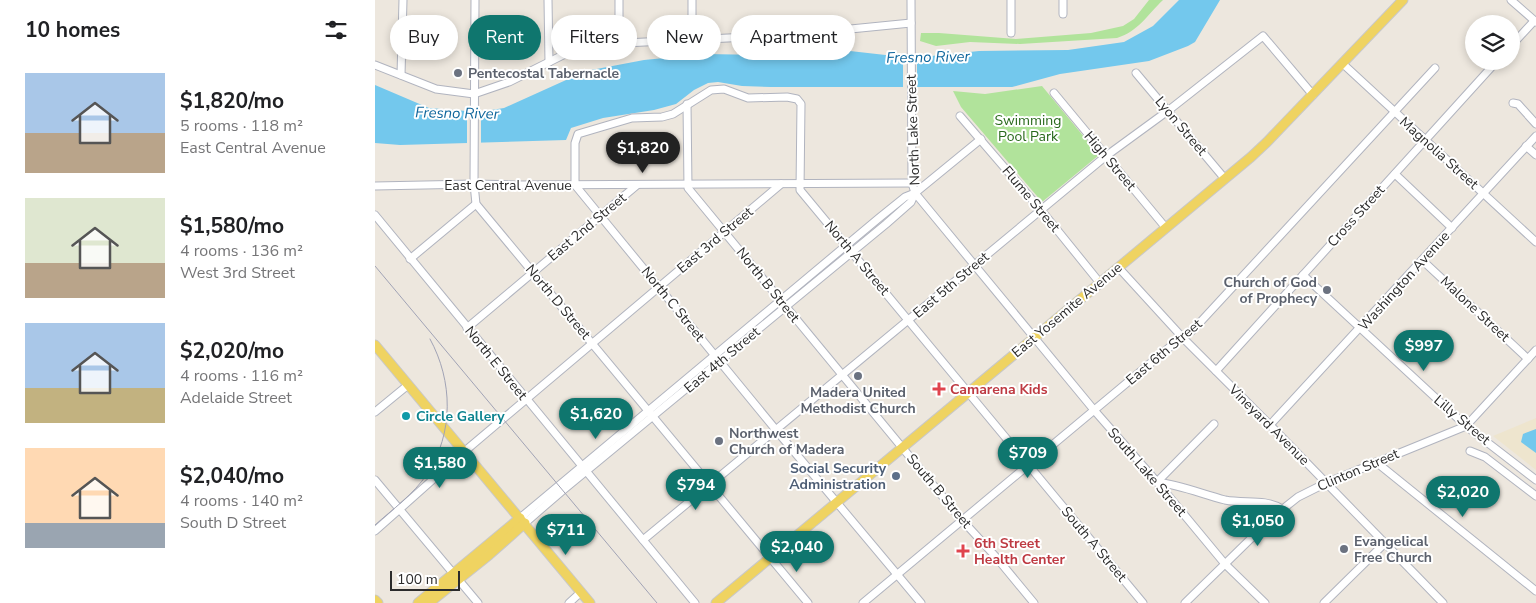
<!DOCTYPE html>
<meta charset="utf-8">
<style>
body{margin:0;font-family:"Nunito Sans",sans-serif;background:#f6f6f6;color:#202124;height:100vh;display:flex;flex-direction:column;font-size:19px;white-space:nowrap}
*{box-sizing:border-box;margin:0}
p{font-size:16px;color:#757577}
.icon{flex:none;width:28px;height:28px;fill:none;stroke:currentColor;stroke-width:2;stroke-linecap:round;stroke-linejoin:round}
.map{position:relative;flex:1;overflow:hidden}
.details{display:flex;flex-direction:column;background:#fff;width:375px}
.details>*{flex:none}
.guide{position:absolute;left:15px;top:15px;width:475px;height:45px;display:flex;gap:10px}
.controls{position:absolute;left:1090px;top:15px;display:grid;gap:10px}
.controls a{display:grid;place-items:center;width:55px;height:55px;border-radius:50%;background:#fff;box-shadow:0 2px 8px #0003;font-size:25px}
.scale{position:absolute;left:15px;bottom:12px;width:70px;box-sizing:border-box;padding-left:5px;border:2px solid #2b2b2b;border-top:0;font-size:14px;line-height:18px;white-space:nowrap;color:#2b2b2b;-webkit-text-stroke:4px #fff;paint-order:stroke}
.price{position:absolute;translate:-50% -42px;padding:0 11px;border-radius:18px;background:#0f766e;color:#fff;font-size:16px;line-height:32px;filter:drop-shadow(0 1px 2px #0008)}
.price::after{content:'';position:absolute;left:50%;top:30px;width:15px;height:11px;margin-left:-8px;background:inherit;clip-path:polygon(0 0,100% 0,50% 100%)}
.price.on{background:#222;color:#fff}
ul{padding:0;list-style:none}
li{display:flex;align-items:center;gap:15px;height:125px;padding:0 25px}
li span{display:grid;place-items:center;flex:none;width:140px;height:100px;border-radius:0px;color:#555}
li>.icon{margin-inline-start:auto}
span .icon{width:60px;height:60px;fill:#fffc;stroke-width:1}
li b{font-size:21px}
h2{display:flex;justify-content:space-between;align-items:center;height:60px;padding:0 25px;font-size:21px}
.pill{padding:0 18px;border-radius:22px;background:#fff;box-shadow:0 2px 8px #0003;font-size:18px;line-height:45px}
.pill.on{background:#0f766e;color:#fff}
main{display:flex;flex:1;min-height:0}
.map>svg:first-child{display:block}
.education{fill:#eee5ce}
.green{fill:#b1e39b}
.water{fill:#73c8ed}
.pier{fill:#ede7de}
.lines{fill:none;stroke-linecap:round;stroke-linejoin:round}
.minor-casing{stroke:#b1b4bf;stroke-width:9}
.major-casing{stroke:#c8c8c8;stroke-width:11}
.minor{stroke:#fff;stroke-width:7}
.major{stroke:#efd361;stroke-width:9}
.rail{stroke:#a1a3b5;stroke-width:1}
.worship-dot{fill:#6b7280;stroke:#fff;stroke-width:2}
.health-dot{fill:#e0444e;stroke:#fff;stroke-width:2}
.culture-dot{fill:#0f9aa8;stroke:#fff;stroke-width:2}
.service-dot{fill:#5c6f8a;stroke:#fff;stroke-width:2}
.labels{text-anchor:middle;dominant-baseline:central;stroke-width:4;stroke-linejoin:round;paint-order:stroke}
.worship-label{font-size:14px;font-weight:bold;fill:#5b616d;stroke:#fff;text-anchor:start}
.park-label{font-size:14px;fill:#28691b;stroke:#fff}
.street-label{font-size:14px;fill:#2b2b2b;stroke:#fff}
.health-label{font-size:14px;font-weight:bold;fill:#be3a42;stroke:#fff;text-anchor:start}
.culture-label{font-size:14px;font-weight:bold;fill:#0d838f;stroke:#fff;text-anchor:start}
.service-label{font-size:14px;font-weight:bold;fill:#4e5e75;stroke:#fff;text-anchor:end}
.water-label{font-size:15px;font-style:italic;fill:#0f669c;stroke:#fff}
</style>
<main>
<section class="details">
<h2>10 homes<svg class="icon" aria-label="filters" viewBox="0 0 24 24"><path d="M4 7h16M4 17h16"/><circle cx="9" cy="7" r="2"/><circle cx="15" cy="17" r="2"/></svg></h2>
<ul>
<li><span style="background:linear-gradient(#a9c7e8 60%,#b9a48a 0)"><svg class="icon" aria-label="home" viewBox="0 0 24 24"><path d="M3 11l9-7 9 7M6 9v11h12V9"/></svg></span><div><b>$1,820/mo</b><p>5 rooms · 118 m²</p><p>East Central Avenue</p></div></li>
<li><span style="background:linear-gradient(#dfe7d0 65%,#b9a48a 0)"><svg class="icon" aria-label="home" viewBox="0 0 24 24"><path d="M3 11l9-7 9 7M6 9v11h12V9"/></svg></span><div><b>$1,580/mo</b><p>4 rooms · 136 m²</p><p>West 3rd Street</p></div></li>
<li><span style="background:linear-gradient(#a9c7e8 65%,#c2b280 0)"><svg class="icon" aria-label="home" viewBox="0 0 24 24"><path d="M3 11l9-7 9 7M6 9v11h12V9"/></svg></span><div><b>$2,020/mo</b><p>4 rooms · 116 m²</p><p>Adelaide Street</p></div></li>
<li><span style="background:linear-gradient(#ffd9b3 75%,#9aa5b1 0)"><svg class="icon" aria-label="home" viewBox="0 0 24 24"><path d="M3 11l9-7 9 7M6 9v11h12V9"/></svg></span><div><b>$2,040/mo</b><p>4 rooms · 140 m²</p><p>South D Street</p></div></li>
</ul>
</section>
<div class="map">
<svg width="1161" height="603" viewBox="0 0 1161 603">
<rect width="100%" height="100%" fill="#ede7de"/>
<polygon class="education" points="1161,418 1161,470 1118,436"/>
<g class="green">
<path d="M774,0H788C772,15 764,31 742,38L645,44L595,42L561,46L545,41L546,33H564L641,39L716,33L748,26L759,19Z"/>
<polygon points="667,86 724,155 667,202 586,107 578,91 610,94"/>
</g>
<g class="water">
<polygon points="804,0 845,0 820,42 813,46 774,61 685,74 637,87 396,87 367,86 343,82 333,83 319,90 301,104 279,110 228,118 196,128 191,140 25,145 0,143 0,85 54,108 104,112 129,108 211,71 269,60 330,54 462,56 475,51 537,58 604,51 693,50 749,42 778,26"/>
<polygon points="1161,429 1161,453 1146,442 1148,434"/>
</g>
<g class="pier">
<rect x="528" y="55" width="14" height="34"/>
<rect x="92" y="109" width="14" height="36"/>
</g>
<g class="lines">
<defs>
<g id="minor">
<polyline points="100,0 99,184 101,204 433,603"/>
<polyline points="173,0 174,62"/>
<polyline points="536,0 537,183 540,193 719,410 782,482 850,564 890,603"/>
<polyline points="636,0 636,33"/>
<polyline points="688,0 688,14"/>
<polyline points="1136,0 1161,22"/>
<polyline points="317,39 317,0"/>
<polyline points="244,43 244,0"/>
<polyline points="1136,46 1159,21"/>
<polyline points="967,63 1161,242"/>
<polyline points="0,65 61,89 99,94 134,82 208,45 415,35 536,23"/>
<polyline points="761,73 850,179"/>
<polyline points="26,75 28,0"/>
<polyline points="679,93 791,228"/>
<polyline points="1138,103 1143,104 1161,124"/>
<polyline points="312,104 313,188 587,520 621,557 659,603"/>
<polyline points="585,116 666,210 725,283"/>
<polyline points="1151,146 1161,155"/>
<polyline points="1020,174 1077,228"/>
<polyline points="0,186 99,184 141,185 537,183"/>
<polyline points="0,215 320,603"/>
<polyline points="35,259 101,204"/>
<polyline points="1047,260 1153,359"/>
<polyline points="743,267 808,338 895,425 1068,603"/>
<polyline points="928,275 1091,426 1161,480"/>
<polyline points="92,328 262,185"/>
<polyline points="841,371 1122,61"/>
<polyline points="0,412 33,385"/>
<polyline points="895,425 1161,136"/>
<polyline points="1095,451 1110,457 1161,496"/>
<polyline points="1001,462 1161,591"/>
<polyline points="0,480 103,603"/>
<path d="M782,482C805,485 827,494 850,500C870,504 889,498 907,509"/>
<polyline points="782,482 839,424"/>
<polyline points="145,518 504,218 530,197 540,193 606,139"/>
<polyline points="150,523 187,491 511,224 536,202 540,193"/>
<polyline points="0,531 90,451 406,184"/>
<polyline points="268,540 731,156 794,110 888,36 938,95"/>
<polyline points="194,603 206,592"/>
<polyline points="488,603 802,341 818,330 1060,68"/>
<polyline points="546,603 401,430 200,185 200,143 203,134 257,118 287,117 298,114 336,90 349,89 373,98 412,97 422,99 426,104 425,190 768,603"/>
<polyline points="810,603 899,516 923,497 951,483 1091,426 1161,350"/>
<polyline points="949,603 1010,543"/>
</g>
<g id="major">
<polyline points="0,345 215,603"/>
<polyline points="0,600 3,603"/>
<polyline points="43,603 145,518"/>
<polyline points="54,603 114,555 150,523"/>
<polyline points="341,603 876,157 892,142 1028,0"/>
</g>
</defs>
<use href="#minor" class="minor-casing"/>
<use href="#major" class="major-casing"/>
<use href="#minor" class="minor"/>
<use href="#major" class="major"/>
<g class="rail">
<polyline points="0,266 282,603"/>
<path d="M0,525C18,509 39,494 52,474C79,433 78,381 55,339"/>
</g>
</g>
<g class="worship-dot">
<circle cx="83" cy="73" r="5"/>
<circle cx="952" cy="290" r="5"/>
<circle cx="483" cy="376" r="5"/>
<circle cx="344" cy="441" r="5"/>
<circle cx="969" cy="549" r="5"/>
</g>
<g class="health-dot">
<path d="M561.5 381.5h5v5h5v5h-5v5h-5v-5h-5v-5h5z"/>
<path d="M585.5 543.5h5v5h5v5h-5v5h-5v-5h-5v-5h5z"/>
</g>
<circle class="culture-dot" cx="31" cy="416" r="5"/>
<circle class="service-dot" cx="521" cy="476" r="5"/>
<g class="labels">
<g class="worship-label">
<text x="93" y="73">Pentecostal Tabernacle</text>
<text x="942" y="282" text-anchor="end">Church of God<tspan x="942" dy="16">of Prophecy</tspan></text>
<text x="483" y="392" text-anchor="middle">Madera United<tspan x="483" dy="16">Methodist Church</tspan></text>
<text x="354" y="433">Northwest<tspan x="354" dy="16">Church of Madera</tspan></text>
<text x="979" y="541">Evangelical<tspan x="979" dy="16">Free Church</tspan></text>
</g>
<g class="park-label">
<text x="653" y="120">Swimming<tspan x="653" dy="16">Pool Park</tspan></text>
</g>
<g class="street-label">
<text transform="translate(806 126) rotate(50)">Lyon Street</text>
<text transform="translate(538 130) rotate(-92)">North Lake Street</text>
<text transform="translate(1064 153) rotate(42)">Magnolia Street</text>
<text transform="translate(735 161) rotate(50)">High Street</text>
<text x="133" y="185">East Central Avenue</text>
<text transform="translate(656 199) rotate(50)">Flume Street</text>
<text transform="translate(981 216) rotate(-48)">Cross Street</text>
<text transform="translate(212 227) rotate(-40)">East 2nd Street</text>
<text transform="translate(340 240) rotate(-40)">East 3rd Street</text>
<text transform="translate(482 258) rotate(50)">North A Street</text>
<text transform="translate(1029 281) rotate(-48)">Washington Avenue</text>
<text transform="translate(393 285) rotate(51)">North B Street</text>
<text transform="translate(576 285) rotate(-40)">East 5th Street</text>
<text transform="translate(183 302) rotate(50)">North D Street</text>
<text transform="translate(298 304) rotate(51)">North C Street</text>
<text transform="translate(1100 309) rotate(43)">Malone Street</text>
<text transform="translate(692 310) rotate(-40)">East Yosemite Avenue</text>
<text transform="translate(789 352) rotate(-40)">East 6th Street</text>
<text transform="translate(347 360) rotate(-40)">East 4th Street</text>
<text transform="translate(121 363) rotate(51)">North E Street</text>
<text transform="translate(1087 420) rotate(40)">Lilly Street</text>
<text transform="translate(894 425) rotate(45)">Vineyard Avenue</text>
<text transform="translate(983 470) rotate(-23)">Clinton Street</text>
<text transform="translate(772 472) rotate(49)">South Lake Street</text>
<text transform="translate(564 491) rotate(50)">South B Street</text>
<text transform="translate(719 544) rotate(50)">South A Street</text>
</g>
<g class="health-label">
<text x="575" y="389">Camarena Kids</text>
<text x="599" y="543">6th Street<tspan x="599" dy="16">Health Center</tspan></text>
</g>
<g class="culture-label">
<text x="41" y="416">Circle Gallery</text>
</g>
<g class="service-label">
<text x="511" y="468">Social Security<tspan x="511" dy="16">Administration</tspan></text>
</g>
<g class="water-label">
<text transform="translate(553 57) rotate(-1)">Fresno River</text>
<text transform="translate(82 113) rotate(1)">Fresno River</text>
</g>
</g>
</svg>
<div class="controls">
<a><svg class="icon" aria-label="layers" viewBox="0 0 24 24"><path d="M12 4l9 5-9 5-9-5zM3 14l9 5 9-5"/></svg></a>
</div>
<div class="scale">100 m</div>
<b class="price on" style="left:268px;top:174px">$1,820</b>
<b class="price" style="left:1049px;top:372px">$997</b>
<b class="price" style="left:221px;top:440px">$1,620</b>
<b class="price" style="left:653px;top:479px">$709</b>
<b class="price" style="left:65px;top:489px">$1,580</b>
<b class="price" style="left:321px;top:511px">$794</b>
<b class="price" style="left:1088px;top:518px">$2,020</b>
<b class="price" style="left:883px;top:547px">$1,050</b>
<b class="price" style="left:191px;top:556px">$711</b>
<b class="price" style="left:422px;top:573px">$2,040</b>
<div class="guide">
<a class="pill">Buy</a>
<a class="pill on">Rent</a>
<a class="pill">Filters</a>
<a class="pill">New</a>
<a class="pill">Apartment</a>
</div>
</div>
</main>
